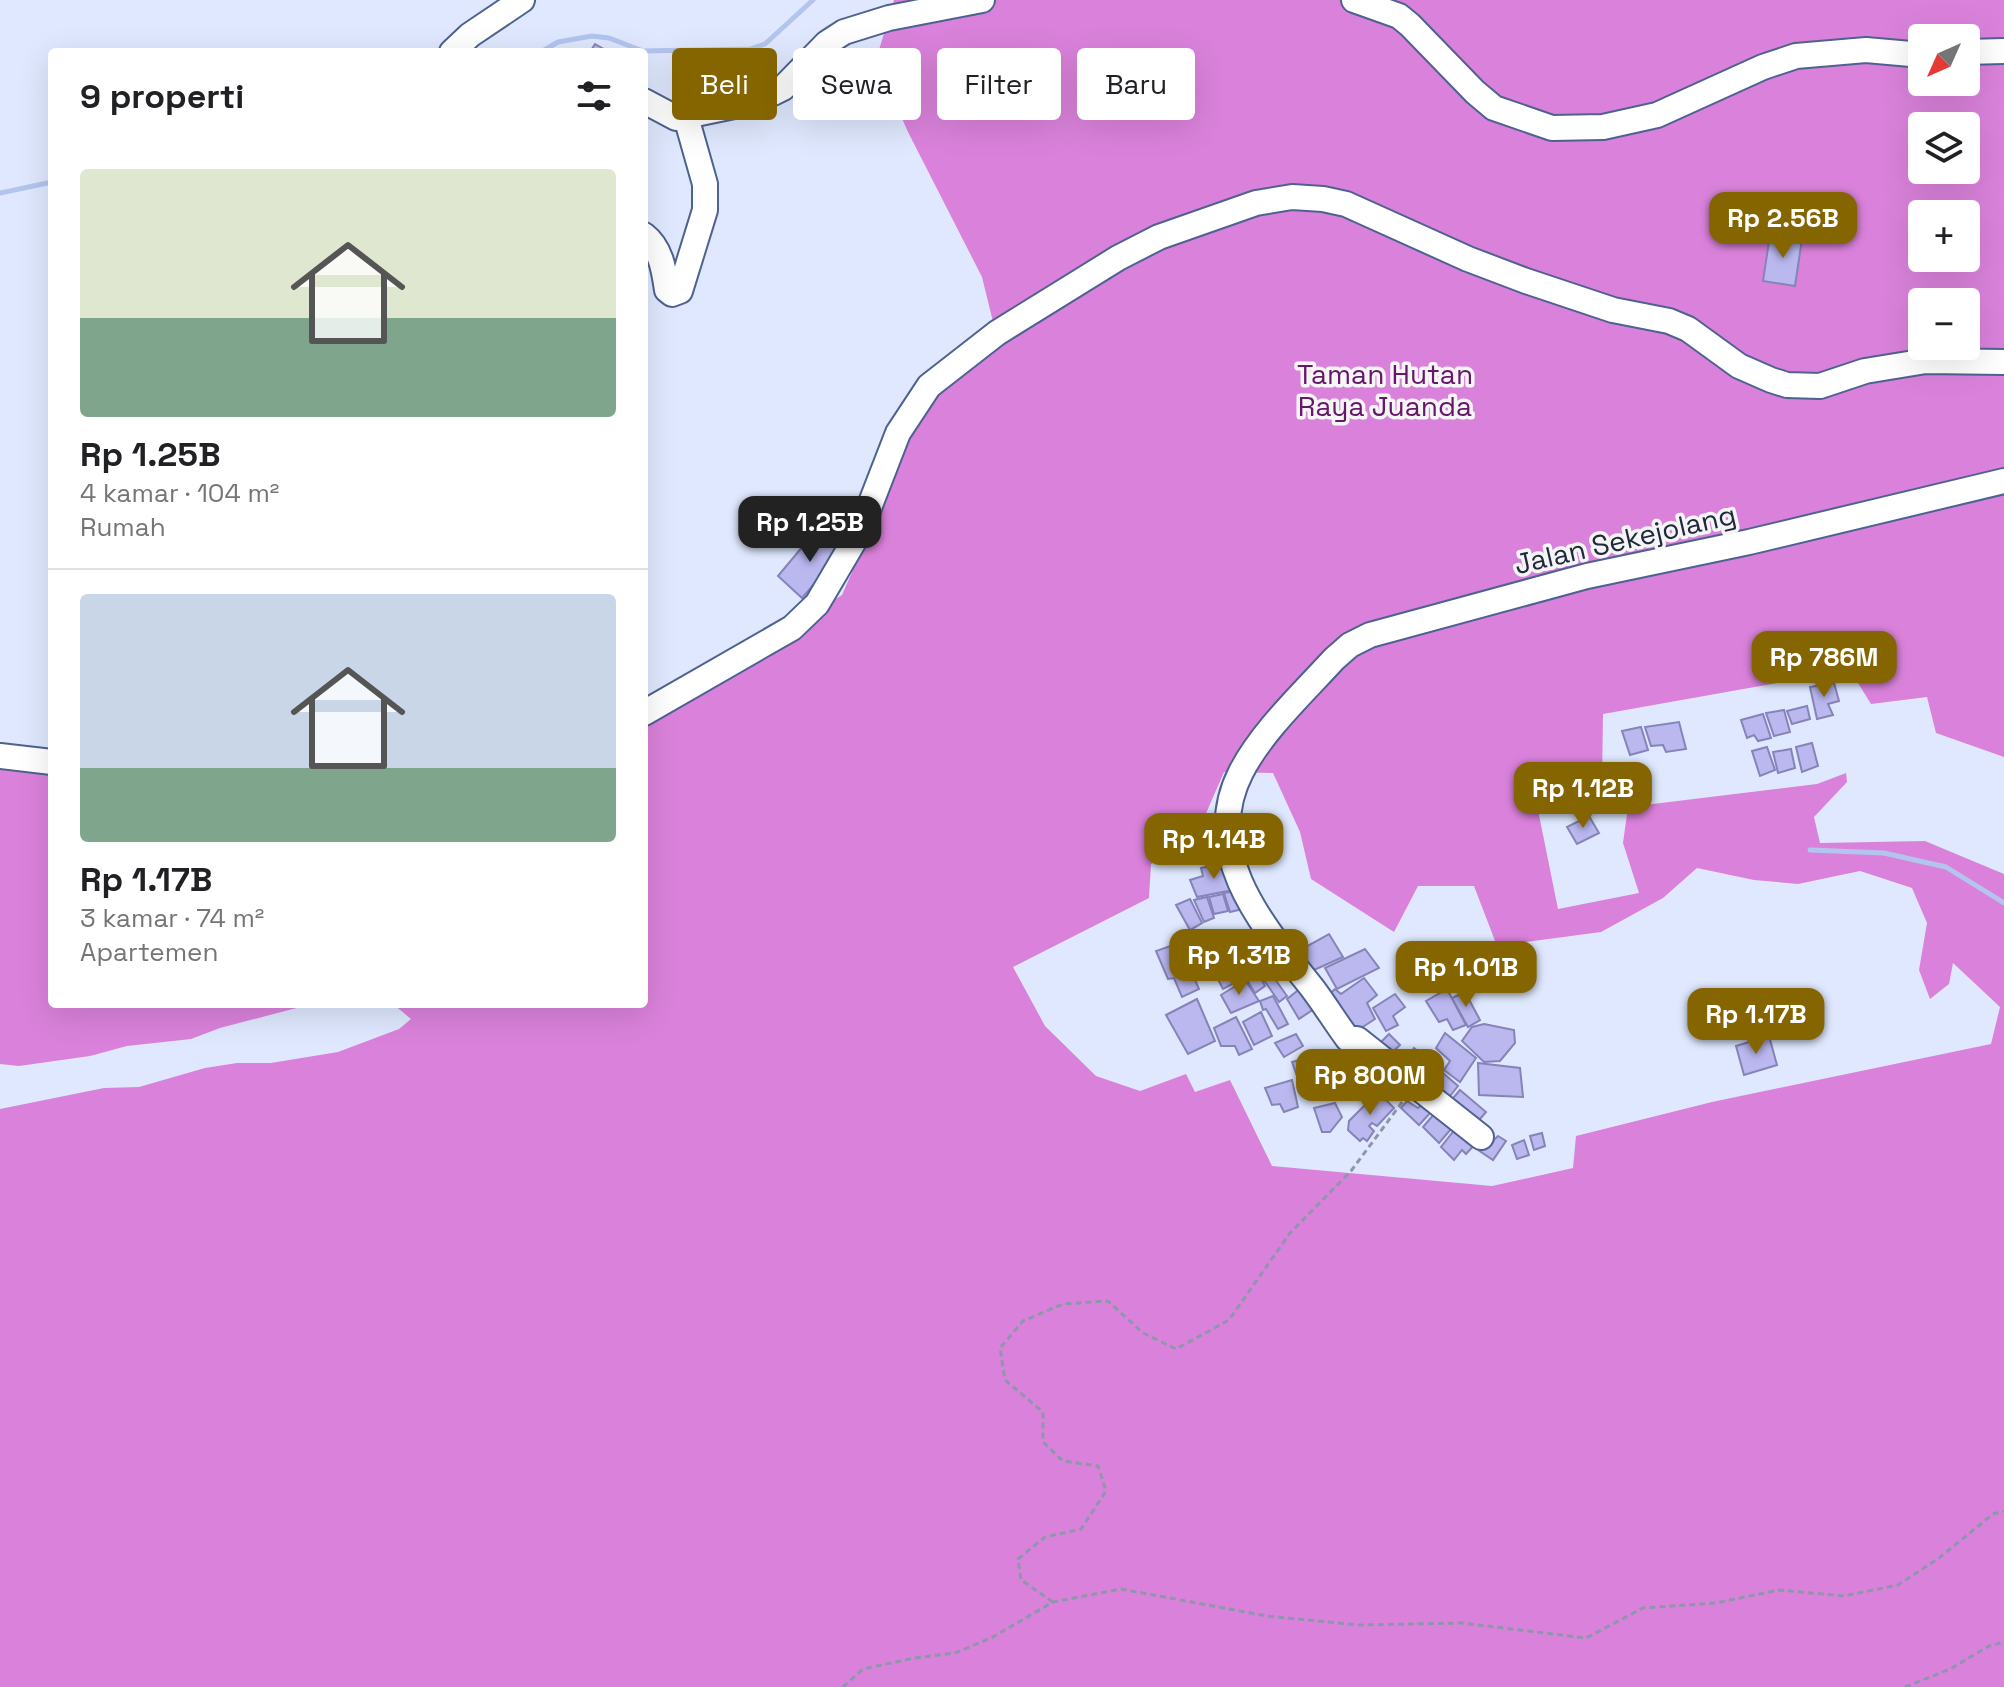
<!DOCTYPE html>
<html lang="id">
<meta charset="utf-8">
<style>
body{margin:0;font-family:"Space Grotesk",sans-serif;background:#f6f6f6;color:#202124;height:100vh;display:flex;flex-direction:column;font-size:30px;white-space:nowrap}
*{box-sizing:border-box;margin:0}
p{font-size:26px;color:#757577}
.icon{flex:none;width:44px;height:44px;fill:none;stroke:currentColor;stroke-width:2;stroke-linecap:round;stroke-linejoin:round}
.map{position:relative;flex:1;overflow:hidden}
.sheet{position:absolute;left:48px;top:48px;width:600px;height:960px;display:flex;flex-direction:column;background:#fff;border-radius:8px;box-shadow:0 8px 32px #0002}
.sheet>*{flex:none}
.guide{position:absolute;left:672px;top:48px;width:760px;height:72px;display:flex;gap:16px}
.needle{width:52px;rotate:225deg}
.controls{position:absolute;left:1908px;top:24px;display:grid;gap:16px}
.controls a{display:grid;place-items:center;width:72px;height:72px;border-radius:8px;background:#fff;box-shadow:0 8px 32px #0002;font-size:40px}
.price{position:absolute;translate:-50% -68px;padding:0 18px;border-radius:16px;background:#856500;color:#fff;font-size:26px;line-height:52px;filter:drop-shadow(0 2px 4px #0008)}
.price::after{content:'';position:absolute;left:50%;top:48px;width:24px;height:18px;margin-left:-12px;background:inherit;clip-path:polygon(0 0,100% 0,50% 100%)}
.price.selected{background:#222;color:#fff}
ul{padding:0;list-style:none}
li{display:grid;align-content:center;gap:16px;height:424px;padding:0 32px}
li+li{border-top:2px solid #e0e0e0}
li span{display:grid;place-items:center;height:248px;border-radius:8px;color:#555}
li>.icon{margin-inline-start:auto}
span .icon{width:144px;height:144px;fill:#fffc;stroke-width:1}
li b{font-size:34px}
h2{display:flex;justify-content:space-between;align-items:center;height:96px;padding:0 32px;font-size:34px}
.pill{padding:0 28px;border-radius:8px;background:#fff;box-shadow:0 8px 32px #0002;font-size:28px;line-height:72px}
.pill.selected{background:#856500;color:#fff}
.map>svg:first-child{display:block}
.forest{fill:#da82db;fill-rule:evenodd}
.lines{fill:none;stroke-linecap:round;stroke-linejoin:round}
.stream{stroke:#b3c5ef;stroke-width:5}
.building{fill:#bbb8f0;stroke:#8683b8;stroke-width:2}
.minor-casing{stroke:#4e6291;stroke-width:28}
.path{stroke:#8e96ac;stroke-width:3;stroke-dasharray:6 4;stroke-linecap:butt}
.minor{stroke:#fff;stroke-width:24}
.labels{text-anchor:middle;dominant-baseline:central;stroke-width:7;stroke-linejoin:round;paint-order:stroke}
.park-label{font-size:28px;fill:#67176a;stroke:#f5f5f5}
.street-label{font-size:28px;fill:#20283c;stroke:#f5f5f5}
</style>
<div class="map">
<svg width="2004" height="1687" viewBox="0 0 2004 1687">
<rect width="100%" height="100%" fill="#dfe8fe"/>
<g class="forest">
<path d="M894,0H2004V757L1936,733L1927,697L1871,704L1850,670L1603,714L1602,784L1537,805L1558,909L1639,893L1623,843L1628,807L1817,784L1846,773L1847,782L1814,817L1820,843L1925,841L2004,874V1687H0V1109L104,1088L139,1087L205,1068L237,1063H271L338,1052L399,1029L411,1019L393,1004H644V718L721,673L842,595L928,398L998,342L982,277L908,132L876,60ZM1922,38H1966V82H1922ZM1922,126H1966V170H1922ZM1922,214H1966V258H1922ZM1922,302H1966V346H1922ZM1224,772L1273,773L1300,832L1311,879L1394,932L1418,886H1474L1497,946L1601,932L1663,898L1697,868L1754,880L1798,884L1860,871L1912,888L1927,923L1919,970L1930,999L1949,984L1953,963L2000,1007L1991,1044L1712,1102L1576,1136L1573,1168L1492,1186L1272,1166L1230,1080L1195,1092L1186,1074L1140,1091L1096,1076L1045,1026L1013,967L1149,898L1151,864L1194,841Z"/>
<polygon points="24,760 52,774 52,1004 312,1004 220,1028 191,1039 127,1046 90,1056 19,1066 0,1064 0,765"/>
</g>
<g class="lines">
<g class="stream">
<polyline points="541,52 558,42 592,36 609,38 643,51 750,49 765,44 813,0"/>
<polyline points="0,193 52,182"/>
<polyline points="1810,850 1884,853 1946,867 2004,903"/>
</g>
</g>
<g class="building">
<polygon points="595,44 609,52 590,52"/>
<polygon points="720,68 728,97 698,105 690,76"/>
<polygon points="1770,235 1802,239 1795,286 1763,281"/>
<polygon points="818,528 841,553 802,598 778,576"/>
<polygon points="1834,683 1839,701 1828,704 1833,715 1817,719 1810,687"/>
<polygon points="1807,706 1810,719 1792,724 1787,711"/>
<polygon points="1784,710 1790,732 1774,736 1766,713"/>
<polygon points="1763,714 1771,738 1758,741 1754,735 1747,738 1741,720"/>
<polygon points="1679,722 1686,749 1666,752 1663,745 1651,746 1645,727"/>
<polygon points="1641,727 1648,750 1630,755 1622,731"/>
<polygon points="1812,743 1818,766 1802,772 1796,747"/>
<polygon points="1767,747 1775,770 1760,776 1752,751"/>
<polygon points="1791,749 1795,768 1778,773 1773,752"/>
<polygon points="1589,816 1599,833 1577,844 1567,827"/>
<polygon points="1216,865 1217,869 1230,867 1238,889 1197,897 1190,880 1203,876 1201,868"/>
<polygon points="1243,890 1247,908 1230,912 1224,893"/>
<polygon points="1223,894 1228,911 1214,914 1209,897"/>
<polygon points="1207,897 1214,918 1204,922 1194,900"/>
<polygon points="1190,899 1202,923 1190,930 1176,905"/>
<polygon points="1260,929 1273,952 1257,961 1243,939"/>
<polygon points="1329,934 1343,957 1303,975 1291,955"/>
<polygon points="1239,941 1252,964 1240,970 1226,948"/>
<polygon points="1179,943 1199,989 1182,997 1174,978 1168,979 1156,951"/>
<polygon points="1365,949 1379,968 1337,989 1325,968"/>
<polygon points="1463,952 1468,981 1440,985 1435,954"/>
<polygon points="1227,953 1242,979 1223,989 1210,964"/>
<polygon points="1257,970 1265,986 1255,993 1245,977"/>
<polygon points="1272,975 1287,996 1279,1002 1264,980"/>
<polygon points="1364,978 1377,995 1367,1003 1375,1019 1349,1036 1323,1000 1335,989 1341,994"/>
<polygon points="1245,980 1259,1001 1231,1013 1221,995"/>
<polygon points="1306,984 1320,1005 1299,1019 1287,999"/>
<polygon points="1447,989 1466,1025 1453,1030 1447,1019 1439,1022 1426,1001"/>
<polygon points="1465,992 1480,1020 1468,1027 1452,998"/>
<polygon points="1395,994 1405,1007 1393,1016 1398,1025 1386,1031 1373,1008"/>
<polygon points="1273,996 1288,1024 1278,1029 1266,1009 1263,1010 1260,1001"/>
<polygon points="1197,999 1215,1041 1188,1054 1166,1015"/>
<polygon points="1261,1012 1272,1036 1254,1045 1243,1022"/>
<polygon points="1236,1017 1252,1049 1239,1055 1235,1046 1221,1046 1214,1028"/>
<polygon points="1484,1024 1514,1030 1515,1043 1500,1061 1484,1062 1462,1041 1472,1027"/>
<polygon points="1367,1031 1380,1043 1389,1034 1400,1045 1385,1059 1358,1038"/>
<polygon points="1445,1033 1476,1058 1460,1082 1444,1070 1450,1061 1436,1048"/>
<polygon points="1296,1034 1303,1046 1284,1057 1275,1043"/>
<polygon points="1769,1036 1777,1065 1744,1075 1736,1046"/>
<polygon points="1356,1041 1394,1080 1379,1092 1358,1071 1353,1072 1341,1056"/>
<polygon points="1414,1048 1458,1086 1442,1106 1399,1070"/>
<polygon points="1337,1054 1355,1075 1303,1093 1292,1062 1315,1056 1319,1065"/>
<polygon points="1478,1063 1520,1068 1523,1097 1479,1095"/>
<polygon points="1292,1080 1298,1107 1284,1112 1280,1104 1272,1105 1265,1088"/>
<polygon points="1460,1090 1486,1112 1474,1126 1448,1104"/>
<polygon points="1378,1092 1394,1108 1377,1126 1372,1123 1369,1126 1374,1131 1367,1141 1363,1138 1360,1141 1348,1130 1349,1121"/>
<polygon points="1407,1101 1418,1108 1422,1104 1431,1112 1419,1125 1401,1108"/>
<polygon points="1335,1103 1342,1117 1330,1132 1322,1132 1314,1108"/>
<polygon points="1441,1106 1457,1122 1439,1143 1423,1127"/>
<polygon points="1460,1123 1478,1141 1466,1154 1462,1150 1454,1160 1441,1147"/>
<polygon points="1542,1133 1545,1146 1534,1150 1530,1136"/>
<polygon points="1498,1136 1506,1141 1493,1160 1478,1150 1486,1137 1493,1141"/>
<polygon points="1524,1140 1529,1155 1517,1159 1512,1145"/>
</g>
<g class="lines">
<defs>
<g id="minor">
<polyline points="1354,0 1399,16 1410,25 1475,92 1494,108 1552,128 1603,127 1657,115 1763,67 1796,56 1866,50 1922,55"/>
<polyline points="452,52 470,35 522,0"/>
<polyline points="1966,52 2004,51"/>
<polyline points="644,101 676,118 739,105 750,96 773,93 783,88 827,43 844,32 889,18 982,0"/>
<path d="M644,235C661,248 664,270 667,290L672,294L680,291L705,210V184L686,117"/>
<polyline points="644,713 792,628 817,604 860,531 898,433 929,386 997,333 1118,258 1159,237 1256,203 1292,197 1323,199 1346,204 1468,259 1526,281 1613,310 1669,321 1688,329 1739,366 1771,380 1787,385 1820,386 1865,371 1926,361 2004,362"/>
<polyline points="0,756 52,762"/>
<path d="M1481,1137L1357,1039H1348C1336,1023 1325,1005 1313,989C1264,927 1199,854 1241,772C1262,731 1304,692 1334,659L1350,645L1370,635L1587,576L1749,542L2004,481"/>
</g>
</defs>
<use href="#minor" class="minor-casing"/>
<g class="path">
<polyline points="1053,1602 1021,1580 1018,1559 1045,1537 1081,1529 1106,1491 1098,1466 1063,1461 1043,1442 1043,1412 1005,1380 1000,1348 1023,1321 1063,1304 1108,1301 1143,1333 1176,1349 1229,1320 1290,1233 1351,1171 1403,1101"/>
<polyline points="843,1687 863,1669 914,1658 955,1653 993,1637 1053,1602 1121,1589 1267,1616 1359,1625 1462,1623 1586,1638 1643,1608 1716,1603 1779,1590 1844,1596 1898,1585 1939,1558 1993,1514 2004,1511"/>
<polyline points="1905,1687 1950,1669 1989,1646 2004,1642"/>
</g>
<use href="#minor" class="minor"/>
</g>
<g class="labels">
<g class="park-label">
<text x="1385" y="374">Taman Hutan<tspan x="1385" dy="32">Raya Juanda</tspan></text>
</g>
<g class="street-label">
<text transform="translate(1625 539) rotate(-13)">Jalan Sekejolang</text>
</g>
</g>
</svg>
<div class="controls">
<a><svg class="needle" viewBox="-14 -14 28 28"><path d="M0-13l5 13h-10z" fill="#e53935"/><path d="M0 13l5-13h-10z" fill="#757577"/></svg></a>
<a><svg class="icon" aria-label="layers" viewBox="0 0 24 24"><path d="M12 4l9 5-9 5-9-5zM3 14l9 5 9-5"/></svg></a>
<a>+</a>
<a>−</a>
</div>
<b class="price" style="left:1783px;top:260px">Rp 2.56B</b>
<b class="price selected" style="left:810px;top:564px">Rp 1.25B</b>
<b class="price" style="left:1824px;top:699px">Rp 786M</b>
<b class="price" style="left:1583px;top:830px">Rp 1.12B</b>
<b class="price" style="left:1214px;top:881px">Rp 1.14B</b>
<b class="price" style="left:1239px;top:997px">Rp 1.31B</b>
<b class="price" style="left:1466px;top:1009px">Rp 1.01B</b>
<b class="price" style="left:1756px;top:1056px">Rp 1.17B</b>
<b class="price" style="left:1370px;top:1117px">Rp 800M</b>
<div class="guide">
<a class="pill selected">Beli</a>
<a class="pill">Sewa</a>
<a class="pill">Filter</a>
<a class="pill">Baru</a>
</div>
<section class="sheet">
<h2>9 properti<svg class="icon" aria-label="filters" viewBox="0 0 24 24"><path d="M4 7h16M4 17h16"/><circle cx="9" cy="7" r="2"/><circle cx="15" cy="17" r="2"/></svg></h2>
<ul>
<li><span style="background:linear-gradient(#dfe7d0 60%,#7fa58c 0)"><svg class="icon" aria-label="home" viewBox="0 0 24 24"><path d="M3 11l9-7 9 7M6 9v11h12V9"/></svg></span><div><b>Rp 1.25B</b><p>4 kamar · 104 m²</p><p>Rumah</p></div></li>
<li><span style="background:linear-gradient(#c9d6e8 70%,#7fa58c 0)"><svg class="icon" aria-label="home" viewBox="0 0 24 24"><path d="M3 11l9-7 9 7M6 9v11h12V9"/></svg></span><div><b>Rp 1.17B</b><p>3 kamar · 74 m²</p><p>Apartemen</p></div></li>
</ul>
</section>
</div>
